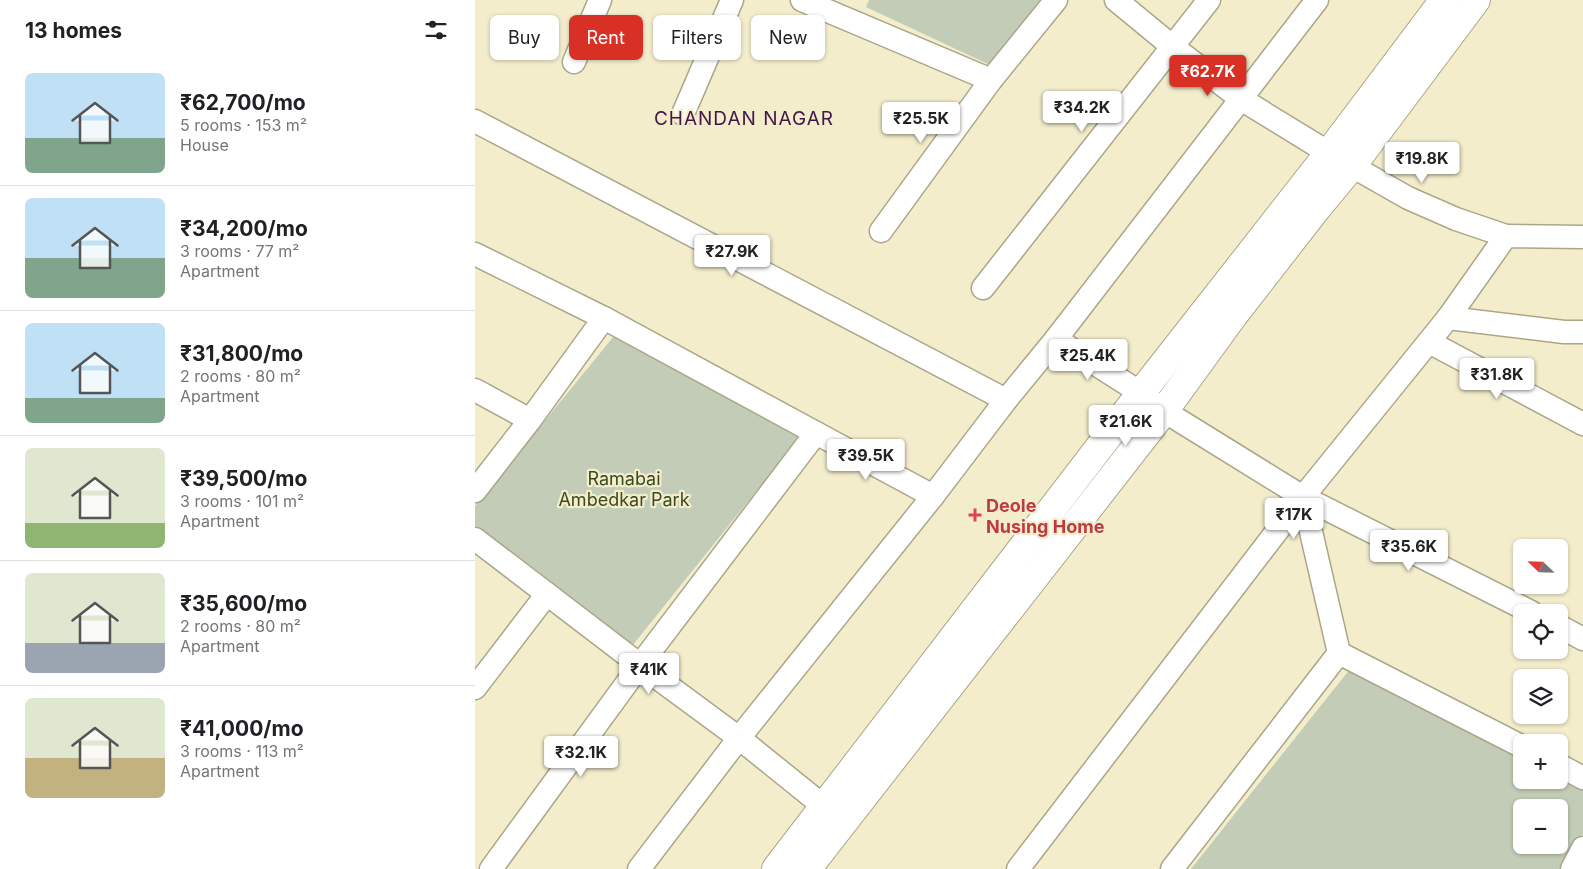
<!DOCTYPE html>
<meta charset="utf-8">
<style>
body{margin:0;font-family:Inter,sans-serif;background:#f6f6f6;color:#202124;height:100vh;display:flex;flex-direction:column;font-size:19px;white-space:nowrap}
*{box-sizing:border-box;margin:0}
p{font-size:16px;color:#757577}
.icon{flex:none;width:28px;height:28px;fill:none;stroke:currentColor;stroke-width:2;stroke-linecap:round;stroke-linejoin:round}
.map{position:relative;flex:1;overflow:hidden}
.sheet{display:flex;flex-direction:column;background:#fff;width:475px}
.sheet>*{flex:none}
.hud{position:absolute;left:15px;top:15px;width:475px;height:45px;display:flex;gap:10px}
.needle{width:32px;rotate:293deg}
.tools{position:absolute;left:1038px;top:539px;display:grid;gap:10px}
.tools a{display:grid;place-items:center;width:55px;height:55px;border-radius:8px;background:#fff;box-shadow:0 1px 4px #0004;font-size:25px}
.price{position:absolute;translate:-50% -42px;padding:0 11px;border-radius:5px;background:#fff;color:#222;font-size:16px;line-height:32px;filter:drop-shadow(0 1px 2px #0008)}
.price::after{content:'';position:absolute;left:50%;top:30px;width:15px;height:11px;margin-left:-8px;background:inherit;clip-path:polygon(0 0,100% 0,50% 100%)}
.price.selected{background:#d93025;color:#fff}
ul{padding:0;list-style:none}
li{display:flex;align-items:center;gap:15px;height:125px;padding:0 25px}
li+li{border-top:1px solid #e0e0e0}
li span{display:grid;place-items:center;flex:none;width:140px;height:100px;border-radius:8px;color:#555}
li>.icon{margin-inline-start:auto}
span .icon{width:60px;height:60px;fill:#fffc;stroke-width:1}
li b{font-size:21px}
h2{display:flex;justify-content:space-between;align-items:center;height:60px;padding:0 25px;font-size:21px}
.tag{padding:0 18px;border-radius:8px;background:#fff;box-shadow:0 1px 4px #0004;font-size:18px;line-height:45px}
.tag.selected{background:#d93025;color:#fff}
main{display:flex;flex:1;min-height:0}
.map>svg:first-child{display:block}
.green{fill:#c2ccb6;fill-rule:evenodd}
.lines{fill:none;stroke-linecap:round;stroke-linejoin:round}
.street-casing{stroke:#aca688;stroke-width:25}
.secondary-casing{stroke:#aca688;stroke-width:30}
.street{stroke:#fff;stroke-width:22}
.secondary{stroke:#fff;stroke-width:28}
.health-dot{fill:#e0444e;stroke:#f3edcc;stroke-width:2}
.labels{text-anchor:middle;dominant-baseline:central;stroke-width:4.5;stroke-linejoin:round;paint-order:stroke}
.park-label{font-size:18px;fill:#394a1d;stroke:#f3edcc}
.health-label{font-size:18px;font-weight:bold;fill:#be3a42;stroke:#f3edcc;text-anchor:start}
.neighbourhood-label{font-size:19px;letter-spacing:1px;fill:#431648;stroke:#f3edcc}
</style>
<main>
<section class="sheet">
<h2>13 homes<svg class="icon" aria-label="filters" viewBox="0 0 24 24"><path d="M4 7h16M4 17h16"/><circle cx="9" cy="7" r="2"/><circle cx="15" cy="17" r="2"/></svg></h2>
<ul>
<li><span style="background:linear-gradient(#bfe0f5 65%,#7fa58c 0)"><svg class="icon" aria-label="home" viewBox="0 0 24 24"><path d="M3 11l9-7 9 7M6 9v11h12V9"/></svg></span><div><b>₹62,700/mo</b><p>5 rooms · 153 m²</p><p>House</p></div></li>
<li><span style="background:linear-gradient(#bfe0f5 60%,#7fa58c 0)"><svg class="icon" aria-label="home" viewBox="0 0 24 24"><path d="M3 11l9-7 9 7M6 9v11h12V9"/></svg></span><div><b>₹34,200/mo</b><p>3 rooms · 77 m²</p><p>Apartment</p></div></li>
<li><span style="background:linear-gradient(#bfe0f5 75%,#7fa58c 0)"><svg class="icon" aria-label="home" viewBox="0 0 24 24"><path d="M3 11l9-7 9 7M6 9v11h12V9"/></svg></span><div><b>₹31,800/mo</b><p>2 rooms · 80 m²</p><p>Apartment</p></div></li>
<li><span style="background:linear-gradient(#dfe7d0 75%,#8fb573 0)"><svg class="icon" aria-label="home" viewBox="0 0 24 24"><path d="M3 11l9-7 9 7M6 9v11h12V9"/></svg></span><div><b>₹39,500/mo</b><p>3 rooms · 101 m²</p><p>Apartment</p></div></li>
<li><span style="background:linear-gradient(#dfe7d0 70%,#9aa5b1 0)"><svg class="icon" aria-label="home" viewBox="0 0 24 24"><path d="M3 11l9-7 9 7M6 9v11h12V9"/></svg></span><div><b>₹35,600/mo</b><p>2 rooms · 80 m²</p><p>Apartment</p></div></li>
<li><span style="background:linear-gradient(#dfe7d0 60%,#c2b280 0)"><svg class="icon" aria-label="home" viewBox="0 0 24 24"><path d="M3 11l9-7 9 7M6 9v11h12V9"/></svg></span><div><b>₹41,000/mo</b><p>3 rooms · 113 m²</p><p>Apartment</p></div></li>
</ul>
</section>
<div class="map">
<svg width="1108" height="869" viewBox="0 0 1108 869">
<rect width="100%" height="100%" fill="#f3edcc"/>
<g class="green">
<polygon points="394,0 568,0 515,65 391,7"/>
<polygon points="139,336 324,438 157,646 0,528 0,506"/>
<path d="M875,669L1046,755V780H1084V774L1108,786V834L1089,869H716ZM1046,808H1084V845H1046Z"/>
</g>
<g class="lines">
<defs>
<g id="street">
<polyline points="327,0 516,80"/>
<polyline points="641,0 698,47 766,99 854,153 933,198 981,219 1031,236"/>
<polyline points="99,62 125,0"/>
<polyline points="208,114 257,0"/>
<polyline points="0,121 531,400"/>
<polyline points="406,231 516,80 581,0"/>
<polyline points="0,254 129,318 55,420 0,491"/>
<polyline points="508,288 734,0"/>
<polyline points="973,318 1089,332 1108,332"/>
<polyline points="581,339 666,393 689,411 828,497 864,653 697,869"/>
<polyline points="954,342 1108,424"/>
<polyline points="0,390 55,420"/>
<polyline points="341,433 458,496"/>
<polyline points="828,497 1056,612"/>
<polyline points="0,539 165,665 264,738 362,817"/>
<polyline points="1084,626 1108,639"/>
<polyline points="864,653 1046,746"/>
<polyline points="0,688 72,594"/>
<polyline points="1084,765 1108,778"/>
<polyline points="16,869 165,665 341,433 129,318"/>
<polyline points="164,869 264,738 458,496 531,400 581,339 842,0"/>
<polyline points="543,869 828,497 973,318 1031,236 1108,237"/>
<polyline points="1097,869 1108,848"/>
</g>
<g id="secondary">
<polyline points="301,869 666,393 854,153 969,0"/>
<polyline points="332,869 689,411 758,316 842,208 876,167 1001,0"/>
</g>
</defs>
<use href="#street" class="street-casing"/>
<use href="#secondary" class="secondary-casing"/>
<use href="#street" class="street"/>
<use href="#secondary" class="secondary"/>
</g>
<path class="health-dot" d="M497.5 507.5h5v5h5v5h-5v5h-5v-5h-5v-5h5z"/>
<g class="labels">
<g class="park-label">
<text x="149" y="478">Ramabai<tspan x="149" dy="21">Ambedkar Park</tspan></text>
</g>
<g class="health-label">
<text x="511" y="505">Deole<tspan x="511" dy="21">Nusing Home</tspan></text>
</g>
<g class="neighbourhood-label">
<text x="269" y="118">CHANDAN NAGAR</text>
</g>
</g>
</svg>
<div class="tools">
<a><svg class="needle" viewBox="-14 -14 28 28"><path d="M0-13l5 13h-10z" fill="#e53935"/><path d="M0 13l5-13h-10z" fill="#757577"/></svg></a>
<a><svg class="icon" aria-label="locate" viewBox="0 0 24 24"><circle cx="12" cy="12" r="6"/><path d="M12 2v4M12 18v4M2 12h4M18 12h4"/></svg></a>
<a><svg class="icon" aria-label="layers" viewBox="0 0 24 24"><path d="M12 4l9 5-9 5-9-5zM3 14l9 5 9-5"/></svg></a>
<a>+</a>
<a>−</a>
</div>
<b class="price selected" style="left:733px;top:97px">₹62.7K</b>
<b class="price" style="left:607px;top:133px">₹34.2K</b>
<b class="price" style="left:446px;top:144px">₹25.5K</b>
<b class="price" style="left:947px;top:184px">₹19.8K</b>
<b class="price" style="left:257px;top:277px">₹27.9K</b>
<b class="price" style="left:613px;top:381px">₹25.4K</b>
<b class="price" style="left:1022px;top:400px">₹31.8K</b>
<b class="price" style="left:651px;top:447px">₹21.6K</b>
<b class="price" style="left:391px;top:481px">₹39.5K</b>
<b class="price" style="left:819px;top:540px">₹17K</b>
<b class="price" style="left:934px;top:572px">₹35.6K</b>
<b class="price" style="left:174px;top:695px">₹41K</b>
<b class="price" style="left:106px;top:778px">₹32.1K</b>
<div class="hud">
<a class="tag">Buy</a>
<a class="tag selected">Rent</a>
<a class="tag">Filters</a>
<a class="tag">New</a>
</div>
</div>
</main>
